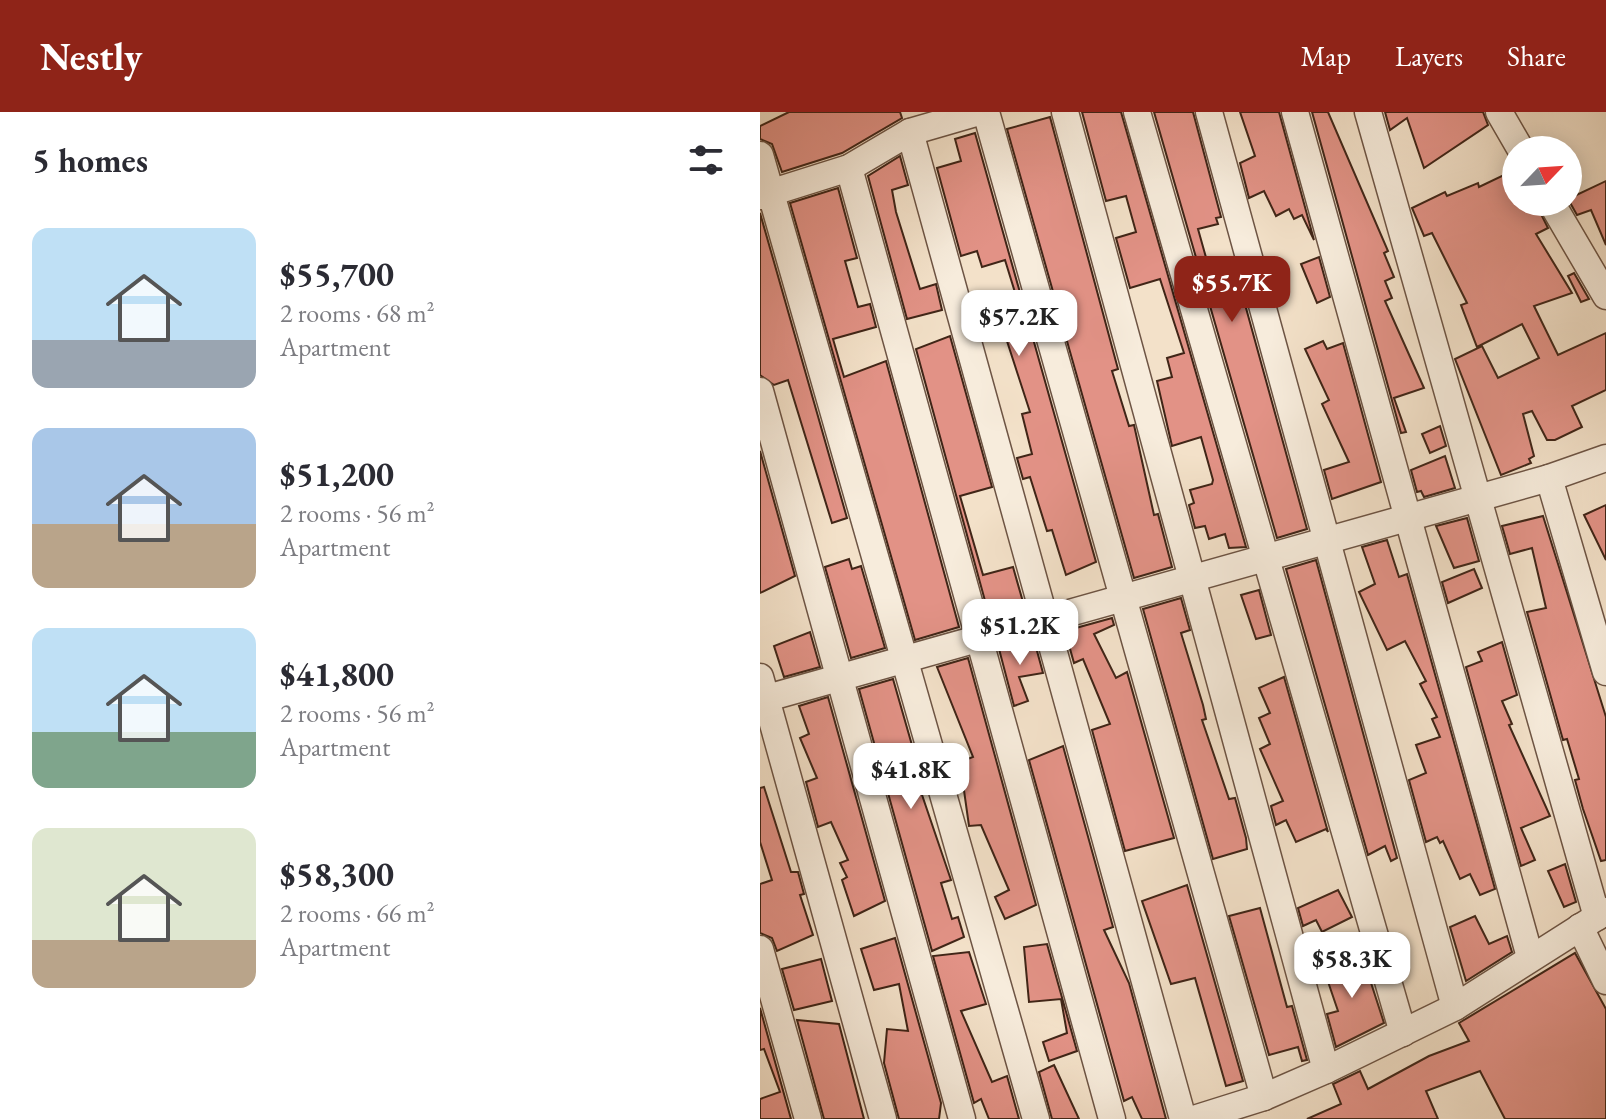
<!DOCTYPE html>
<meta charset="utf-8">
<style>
body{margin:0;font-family:"EB Garamond",serif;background:#f2f2f3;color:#2b2b33;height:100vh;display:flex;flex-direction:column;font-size:30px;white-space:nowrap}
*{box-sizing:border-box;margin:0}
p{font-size:26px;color:#7c7c81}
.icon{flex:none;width:44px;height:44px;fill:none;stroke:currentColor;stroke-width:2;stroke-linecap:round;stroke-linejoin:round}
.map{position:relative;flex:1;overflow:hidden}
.sheet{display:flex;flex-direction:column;background:#fff;width:760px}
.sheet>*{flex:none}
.needle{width:52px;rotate:65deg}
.fabs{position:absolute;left:742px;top:24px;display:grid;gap:16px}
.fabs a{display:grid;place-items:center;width:80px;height:80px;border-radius:50%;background:#fff;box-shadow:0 4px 20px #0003;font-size:40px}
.price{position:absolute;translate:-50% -68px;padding:0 18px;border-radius:16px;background:#fff;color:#222;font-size:26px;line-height:52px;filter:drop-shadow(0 2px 4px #0008)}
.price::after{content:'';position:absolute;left:50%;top:48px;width:24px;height:18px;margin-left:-12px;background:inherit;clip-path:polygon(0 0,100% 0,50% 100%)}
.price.current{background:#8f2418;color:#fff}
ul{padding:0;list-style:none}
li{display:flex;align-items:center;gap:24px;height:200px;padding:0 32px}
li span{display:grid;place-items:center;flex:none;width:224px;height:160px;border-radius:16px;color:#555}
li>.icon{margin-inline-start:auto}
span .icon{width:96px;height:96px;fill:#fffc;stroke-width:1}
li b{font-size:34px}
h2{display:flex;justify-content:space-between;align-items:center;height:96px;padding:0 32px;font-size:34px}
header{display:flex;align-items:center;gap:48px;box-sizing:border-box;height:112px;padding:0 40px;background:#8f2418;color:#fff}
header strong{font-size:38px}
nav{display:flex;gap:44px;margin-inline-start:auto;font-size:28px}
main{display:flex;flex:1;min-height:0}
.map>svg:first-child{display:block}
.building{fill:#e29286;stroke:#402517;stroke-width:2}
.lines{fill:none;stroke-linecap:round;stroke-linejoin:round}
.street-casing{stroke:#6d5444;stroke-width:29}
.street{stroke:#f7ecdc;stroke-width:26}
</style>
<header>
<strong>Nestly</strong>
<nav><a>Map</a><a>Layers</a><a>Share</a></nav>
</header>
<main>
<section class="sheet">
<h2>5 homes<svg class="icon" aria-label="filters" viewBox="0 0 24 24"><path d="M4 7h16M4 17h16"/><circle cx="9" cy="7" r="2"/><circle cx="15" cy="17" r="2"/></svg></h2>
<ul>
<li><span style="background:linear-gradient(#bfe0f5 70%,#9aa5b1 0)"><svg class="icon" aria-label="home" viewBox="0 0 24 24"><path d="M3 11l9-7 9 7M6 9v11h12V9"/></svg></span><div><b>$55,700</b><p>2 rooms · 68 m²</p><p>Apartment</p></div></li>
<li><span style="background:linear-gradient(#a9c7e8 60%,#b9a48a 0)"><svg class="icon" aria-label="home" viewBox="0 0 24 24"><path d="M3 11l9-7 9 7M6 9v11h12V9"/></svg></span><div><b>$51,200</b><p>2 rooms · 56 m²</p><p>Apartment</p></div></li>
<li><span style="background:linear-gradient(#bfe0f5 65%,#7fa58c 0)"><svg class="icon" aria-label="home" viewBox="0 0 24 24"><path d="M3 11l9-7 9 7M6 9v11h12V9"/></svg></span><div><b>$41,800</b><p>2 rooms · 56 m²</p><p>Apartment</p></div></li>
<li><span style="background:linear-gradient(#dfe7d0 70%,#b9a48a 0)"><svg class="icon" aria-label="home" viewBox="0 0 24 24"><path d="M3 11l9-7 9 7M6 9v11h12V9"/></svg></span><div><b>$58,300</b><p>2 rooms · 66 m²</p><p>Apartment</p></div></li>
</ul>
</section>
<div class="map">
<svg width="846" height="1007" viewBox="0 0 846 1007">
<rect width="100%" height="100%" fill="#f3e1c9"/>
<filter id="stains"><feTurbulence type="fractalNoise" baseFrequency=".0025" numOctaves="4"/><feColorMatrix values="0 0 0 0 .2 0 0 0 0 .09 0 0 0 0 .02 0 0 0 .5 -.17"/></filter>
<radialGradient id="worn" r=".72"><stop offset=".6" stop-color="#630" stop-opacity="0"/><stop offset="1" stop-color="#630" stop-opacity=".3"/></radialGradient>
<g class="building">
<polygon points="29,0 140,0 142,6 82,41 22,60 12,32 0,27 0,14"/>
<polygon points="322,0 361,0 486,435 469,436 465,422 449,427 445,414 435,416 429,393 434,391 430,378 452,372 453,368 441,325 412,334 397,269 412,265 407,246 424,241 400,167 370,176 356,126 376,120 366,84 346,89"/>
<polygon points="394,0 433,0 461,105 456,106 458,112 438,117 454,174 478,167 547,417 517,426"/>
<polygon points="480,0 519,0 554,128 542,103 534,107 529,97 516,104 504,79 489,86 480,51 495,44"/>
<polygon points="552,0 568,0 628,139 624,141 634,165 625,169 632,186 625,189 664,276 634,286 646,320 641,321"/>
<polygon points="625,0 723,0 728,13 664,56 647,6 630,18"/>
<polygon points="290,5 358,257 352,259 369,314 374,313 394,403 398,402 412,455 374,466 247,17"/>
<polygon points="215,21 336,450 306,463 292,418 287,419 270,365 263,367 257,346 272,342 262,302 270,300 245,223 266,216 245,148 222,155 217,139 201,144 177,56 201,49 195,27"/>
<polygon points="140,44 148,73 132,78 136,100 160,177 176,172 182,198 147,207 108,64"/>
<polygon points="748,61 756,80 756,90 775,90 788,116 776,122 812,181 774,194 798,243 846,221 846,278 812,294 822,315 795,328 787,328 772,299 763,302 774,344 769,347 771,351 741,363 695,247 722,234 738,266 779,246 762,212 717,235 701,193 707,191 672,121 664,124 652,96 685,80 687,84 718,71 719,75"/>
<polygon points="846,69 846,133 831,98 817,103 808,87"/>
<polygon points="78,76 97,146 85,149 98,195 110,192 116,215 73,227 84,265 126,249 199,515 155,528 30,91"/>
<polygon points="0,101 87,406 72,411 28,268 14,273 0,263"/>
<polygon points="559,145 570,185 557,191 541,152"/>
<polygon points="814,161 829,187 821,190 808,164"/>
<polygon points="190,224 232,375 200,384 223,463 253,455 265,497 230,507 156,237"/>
<polygon points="563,229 567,237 583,231 621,370 572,387 564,358 589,350 562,292 569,288 545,237"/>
<polygon points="680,314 686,334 670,341 662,322"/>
<polygon points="0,339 35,464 0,481"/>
<polygon points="685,344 695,376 664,385 661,379 657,380 651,358"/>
<polygon points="846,393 846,448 824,403"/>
<polygon points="783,404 846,605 846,748 841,749 823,697 815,668 819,667 807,627 803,628 767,500 786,496 772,436 750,442 742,414"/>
<polygon points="707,406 719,449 694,456 676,414"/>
<polygon points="627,428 639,465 647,462 735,777 720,783 710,762 700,767 683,729 680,731 677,725 666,730 649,668 666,661 656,633 680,625 672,607 677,605 660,572 666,569 645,529 627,538 599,480 615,472 602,435"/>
<polygon points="89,447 92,457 101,454 125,536 91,546 65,455"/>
<polygon points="556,448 637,746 631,749 625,734 608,743 526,457"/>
<polygon points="714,457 722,476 688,491 682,470"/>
<polygon points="499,478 511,523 496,527 481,483"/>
<polygon points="421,486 430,518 421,521 443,593 446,607 442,608 469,687 475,686 486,726 487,737 453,747 383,497"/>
<polygon points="352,506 354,513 334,522 356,566 367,560 414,726 365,739 332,618 350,612 323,547 314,551 305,519"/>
<polygon points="50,520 60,555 24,565 14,534"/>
<polygon points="274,528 283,561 259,565 268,589 254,594 239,537"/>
<polygon points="742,530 757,583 742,589 752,612 749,613 790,704 761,716 775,748 761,754 706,555 722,549 718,540"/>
<polygon points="208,546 276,793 245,807 235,785 249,778 221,713 209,714 200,650 213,645 177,555"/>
<polygon points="524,565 568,720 566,717 536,730 526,708 516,713 511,694 523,689 500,637 510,632 499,606 510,601 499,576"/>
<polygon points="133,567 164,675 160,677 191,768 181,771 192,807 198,805 204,825 172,839 99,577"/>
<polygon points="68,585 125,789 94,804 82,768 87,765 80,751 88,748 71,710 58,715 46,670 57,666 40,626 49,622 39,594"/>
<polygon points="303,634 353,815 344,818 369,871 406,1007 382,1007 372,985 364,989 269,648"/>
<polygon points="4,675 31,760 38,760 44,782 40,783 53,823 17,839 12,826 0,821 0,772 12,768 0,730 0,676"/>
<polygon points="805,752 816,790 804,795 788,759"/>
<polygon points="427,773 483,969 466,974 435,866 411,872 382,789"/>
<polygon points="578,778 592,805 562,820 556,808 543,814 538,796"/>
<polygon points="500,796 527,895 532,894 547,948 542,949 538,935 509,943 469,804"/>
<polygon points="715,804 729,832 747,824 752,840 706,869 690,815"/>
<polygon points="135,826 181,991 179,1007 139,1007 124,951 127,917 148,919 139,872 114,878 101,837"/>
<polygon points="287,832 317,939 289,949 283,930 307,921 301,887 269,890 264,835"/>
<polygon points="209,840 226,892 201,899 232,970 247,964 259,1007 229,1007 221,987 214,991 173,844"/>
<polygon points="815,841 846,897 846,1007 745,1007 720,959 666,979 678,1007 547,1007 581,992 573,972 600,959 608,977 669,944 709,929 699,911"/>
<polygon points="602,843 624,911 576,935 567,902 578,899 563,855"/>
<polygon points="61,847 72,889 34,898 22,857"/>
<polygon points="0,896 31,1007 0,1007 0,987 20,980 4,937 0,938"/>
<polygon points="37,908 79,912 104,1007 64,1007"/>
<polygon points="294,953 319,1007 292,1007 279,960"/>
</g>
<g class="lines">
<defs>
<g id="street">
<polyline points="226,0 504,985"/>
<polyline points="305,0 566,958"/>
<polyline points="377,0 643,921"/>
<polyline points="449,0 695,895"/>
<polyline points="535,0 770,845"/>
<polyline points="608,0 837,805"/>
<polyline points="739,0 761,38"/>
<polyline points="150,20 423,1007"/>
<polyline points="0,43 276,1007"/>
<polyline points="89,56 352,1007"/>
<polyline points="0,84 89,56 150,20 219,0"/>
<polyline points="791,90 846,184"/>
<polyline points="0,279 202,1007"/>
<polyline points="789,366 846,560"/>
<polyline points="0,565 123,1007"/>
<polyline points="0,588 789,366 846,346"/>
<polyline points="820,815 846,869"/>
<polyline points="0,837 48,1007"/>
<polyline points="434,1007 504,985 566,958 695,895 846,799"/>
</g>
</defs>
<use href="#street" class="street-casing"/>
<use href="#street" class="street"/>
</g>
<rect width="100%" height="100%" filter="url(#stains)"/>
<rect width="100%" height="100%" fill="url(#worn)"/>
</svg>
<div class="fabs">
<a><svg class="needle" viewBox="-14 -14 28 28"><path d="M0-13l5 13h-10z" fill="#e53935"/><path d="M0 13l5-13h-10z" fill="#7c7c81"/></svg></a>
</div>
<b class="price current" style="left:472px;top:212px">$55.7K</b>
<b class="price" style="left:259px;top:246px">$57.2K</b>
<b class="price" style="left:260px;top:555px">$51.2K</b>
<b class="price" style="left:151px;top:699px">$41.8K</b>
<b class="price" style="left:592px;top:888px">$58.3K</b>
</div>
</main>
